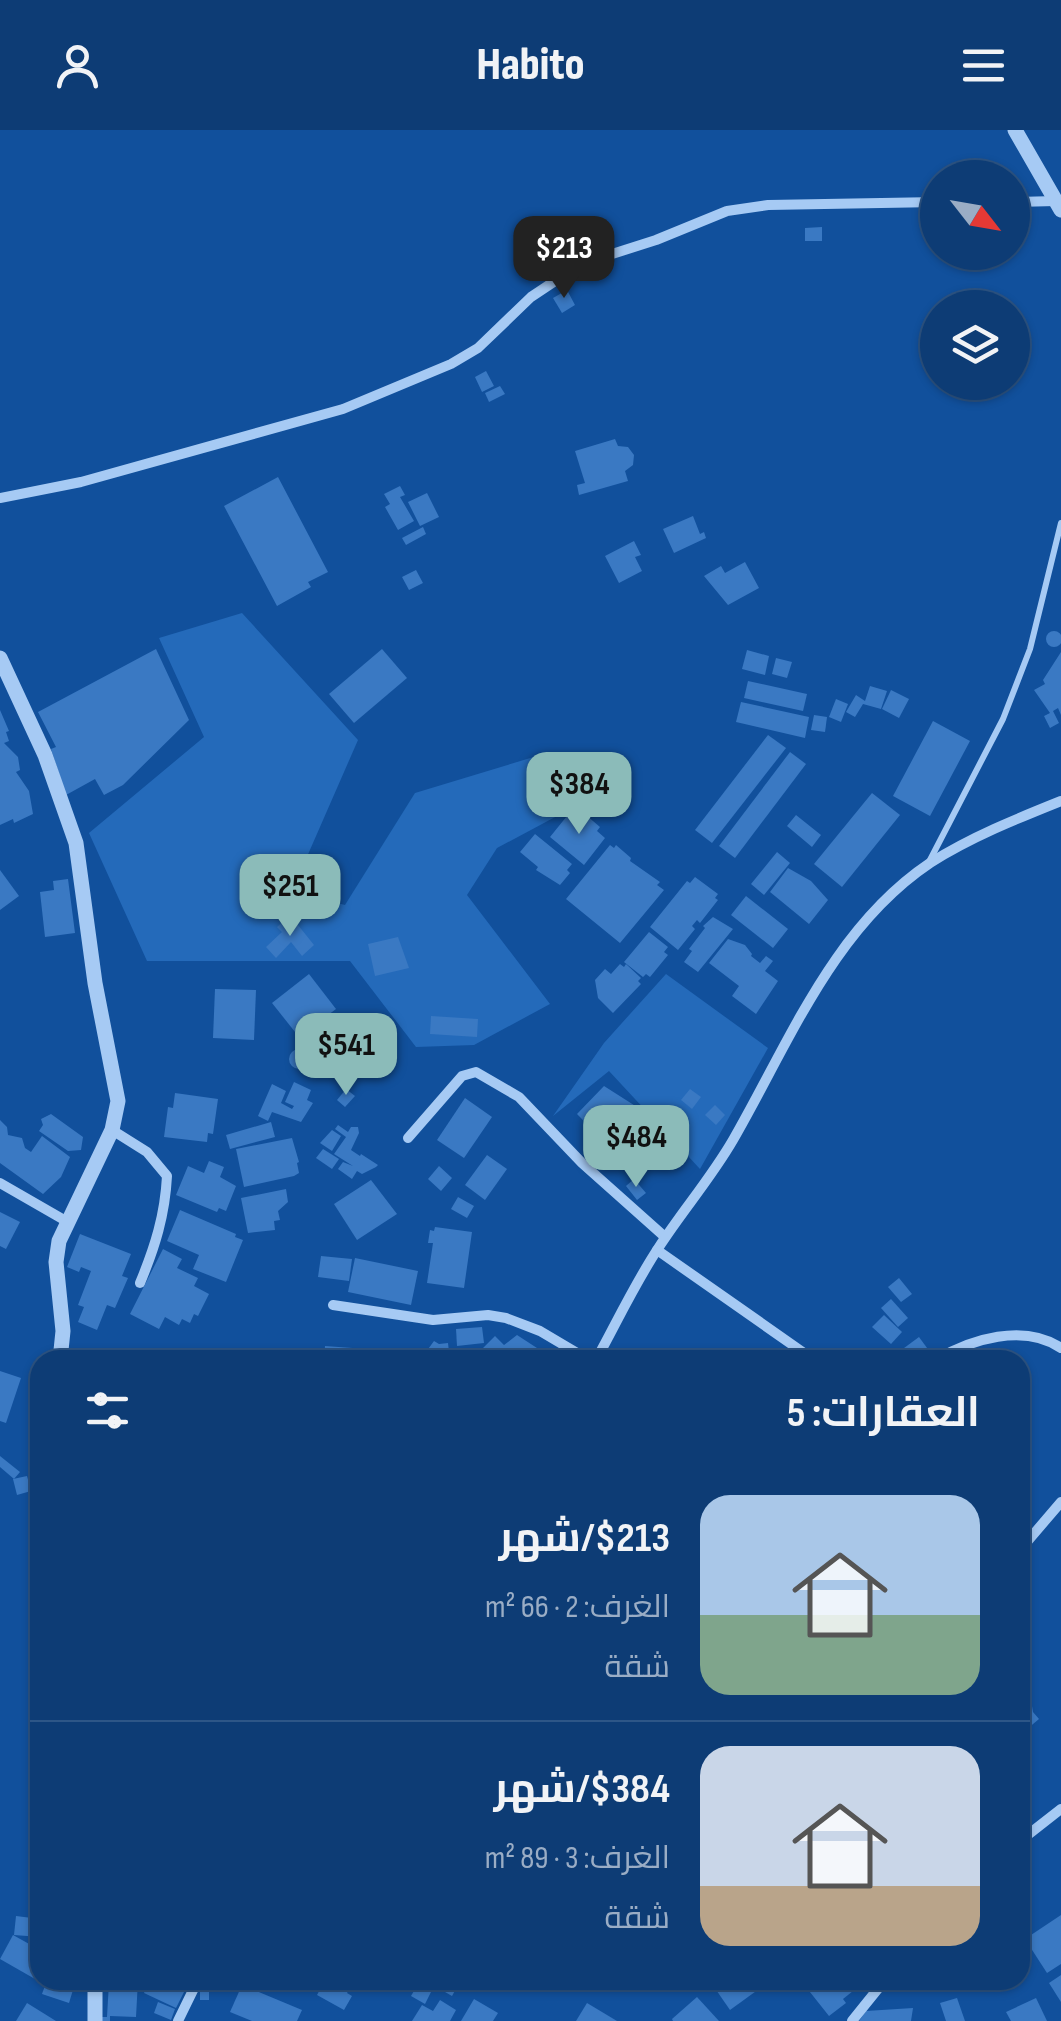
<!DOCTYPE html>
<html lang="ar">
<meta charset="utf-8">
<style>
body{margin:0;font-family:"Sofia Sans Condensed",Cairo,sans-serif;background:#1b477d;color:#f1f3f6;direction:rtl;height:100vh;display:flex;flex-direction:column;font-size:38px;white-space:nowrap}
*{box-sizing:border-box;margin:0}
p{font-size:32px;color:#9aadc5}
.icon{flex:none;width:55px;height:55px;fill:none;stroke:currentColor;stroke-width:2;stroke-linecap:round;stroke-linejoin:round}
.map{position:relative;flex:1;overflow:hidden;direction:ltr}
.side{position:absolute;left:30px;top:1220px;width:1000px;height:640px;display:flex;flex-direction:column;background:#0d3c75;border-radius:30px;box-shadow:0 2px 8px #0004,0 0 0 2px #2d5687;direction:rtl}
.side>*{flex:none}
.needle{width:65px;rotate:121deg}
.fabs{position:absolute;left:920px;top:30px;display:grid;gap:20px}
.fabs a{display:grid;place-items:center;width:110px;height:110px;border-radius:50%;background:#0d3c75;box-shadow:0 2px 8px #0004,0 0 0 2px #2d5687;font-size:50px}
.price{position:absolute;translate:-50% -85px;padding:0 22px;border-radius:20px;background:#8bbbb9;color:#111;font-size:32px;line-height:65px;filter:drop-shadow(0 2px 5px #0008)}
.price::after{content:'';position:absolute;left:50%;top:60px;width:30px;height:22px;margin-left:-15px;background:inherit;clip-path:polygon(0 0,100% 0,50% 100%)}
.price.current{background:#222;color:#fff}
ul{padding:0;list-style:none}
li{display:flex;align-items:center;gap:30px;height:250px;padding:0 50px}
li+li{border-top:2px solid #2d5687}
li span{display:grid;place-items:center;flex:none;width:280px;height:200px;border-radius:30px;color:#555}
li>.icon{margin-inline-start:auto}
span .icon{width:120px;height:120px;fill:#fffc;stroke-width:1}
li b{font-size:42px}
h2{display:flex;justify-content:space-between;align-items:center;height:120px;padding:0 50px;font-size:42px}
header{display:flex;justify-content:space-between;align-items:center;height:130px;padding:0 50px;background:#0d3c75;font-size:45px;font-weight:800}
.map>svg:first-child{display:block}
.green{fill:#246aba}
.building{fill:#3a79c3}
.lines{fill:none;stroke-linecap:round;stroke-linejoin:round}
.service{stroke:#a6caf4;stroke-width:6}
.minor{stroke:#a6caf4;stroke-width:10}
.tertiary{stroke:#a6caf4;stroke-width:15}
</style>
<header><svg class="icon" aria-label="menu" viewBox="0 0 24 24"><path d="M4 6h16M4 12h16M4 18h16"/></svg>Habito<svg class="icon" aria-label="person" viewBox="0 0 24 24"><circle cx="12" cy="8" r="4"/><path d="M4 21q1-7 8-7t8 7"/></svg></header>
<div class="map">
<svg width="1061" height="1891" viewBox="0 0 1061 1891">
<rect width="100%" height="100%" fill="#11509c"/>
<g class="green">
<polygon points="242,483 358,610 292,761 345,775 415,663 550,622 585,671 497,718 467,765 550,874 474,915 416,917 350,831 147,831 89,703 204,607 159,508"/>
<polygon points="666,844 768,918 700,1039 609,941 553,986 604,913"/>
</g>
<g class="building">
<polygon points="822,97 822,111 805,111 805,98"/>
<polygon points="567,160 575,175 562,183 553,168"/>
<polygon points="486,241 494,256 482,262 475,247"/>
<polygon points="500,256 505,264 489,272 485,263"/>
<polygon points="615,309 618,316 628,317 634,325 633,335 625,341 628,351 579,365 577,355 585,353 575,321"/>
<polygon points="278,347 328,442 308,452 311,457 277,476 224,376"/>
<polygon points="400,356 405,365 400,367 414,391 398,400 385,377 390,374 384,364"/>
<polygon points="427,363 439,387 420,396 408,372"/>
<polygon points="693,386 700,404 704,402 706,408 674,423 663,399"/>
<polygon points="423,397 426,404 406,415 402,408"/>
<polygon points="634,411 641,425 635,427 642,441 619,453 605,426"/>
<polygon points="745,432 759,458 728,475 704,446 721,436 725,443"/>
<polygon points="416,440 423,453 409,460 402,447"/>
<circle cx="1054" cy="509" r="8"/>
<polygon points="156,519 189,590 123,655 104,665 95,649 66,665 51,619 56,617 38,582"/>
<polygon points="382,519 407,548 354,593 329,564"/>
<polygon points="747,520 769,526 765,545 742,539"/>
<polygon points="1061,522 1061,585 1058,578 1053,581 1059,593 1050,598 1044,586 1050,583 1034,560 1045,554 1043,550"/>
<polygon points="776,528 792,532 787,548 772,544"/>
<polygon points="748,551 807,564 803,581 744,568"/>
<polygon points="870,556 887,561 881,579 863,574 855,587 846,582 856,565 865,571"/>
<polygon points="891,560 909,569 899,588 882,579"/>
<polygon points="836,569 848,574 841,592 829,587"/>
<polygon points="741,572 809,587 805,608 736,592"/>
<polygon points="0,580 9,601 6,602 9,611 4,613 18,627 20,640 16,642 29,661 33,684 14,693 13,689 0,695"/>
<polygon points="814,585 827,587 825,602 811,600"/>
<polygon points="933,591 970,611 930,686 893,666"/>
<polygon points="768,605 786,618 712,713 695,700"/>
<polygon points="790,622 806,634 735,728 719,716"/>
<polygon points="872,663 900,685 842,757 814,734"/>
<polygon points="571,681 581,690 586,685 600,697 597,701 605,708 584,735 550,707"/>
<polygon points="796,685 821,705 812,717 787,696"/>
<polygon points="535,704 572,734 567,740 570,743 560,755 536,740 538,737 520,722"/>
<polygon points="610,715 614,718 616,715 631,728 630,731 660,752 657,755 664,760 620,813 566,769"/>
<polygon points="777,722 790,733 764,765 751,754"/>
<polygon points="788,738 811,751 828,770 809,794 770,762"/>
<polygon points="0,740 19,766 0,780"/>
<polygon points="695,747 718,764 715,768 718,770 700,793 697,790 692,796 695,799 678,820 650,797 687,751 690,753"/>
<polygon points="68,749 75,803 45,807 40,762 54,760 53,751"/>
<polygon points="746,766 788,799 773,818 731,785"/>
<polygon points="290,785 314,815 302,826 291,812 276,828 266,817 282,802 277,797"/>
<polygon points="713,787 733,799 698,842 684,832 692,821 689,819 705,798 703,796"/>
<polygon points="649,802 668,817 664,822 668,825 650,847 646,844 643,847 624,832"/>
<polygon points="398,807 409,838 375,846 368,814"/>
<polygon points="728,809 745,815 752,824 751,826 760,833 766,826 773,831 765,841 778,851 756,884 732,866 739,856 709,833"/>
<polygon points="620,834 624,837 626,834 641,848 638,851 641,854 613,883 598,868 595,850 605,839 611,844"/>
<polygon points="309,844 336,879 299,907 272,873"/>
<polygon points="215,859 256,860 254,910 213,908"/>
<polygon points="431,886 478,889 477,907 430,904"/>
<circle cx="299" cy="929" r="10"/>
<polygon points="294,952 311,960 307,970 313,973 301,992 272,982 268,991 258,986 272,954 286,961 281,973 292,979 294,976 285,972"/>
<polygon points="604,956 637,977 640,989 654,1007 626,1034 577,984"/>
<polygon points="346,959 355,966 345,977 337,970"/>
<polygon points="690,959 701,967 692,979 681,970"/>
<polygon points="175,963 218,969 213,1004 208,1003 207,1012 164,1007 168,977 173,978"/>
<polygon points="465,968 492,987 464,1028 437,1010"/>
<polygon points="715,975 725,985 716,995 705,985"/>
<polygon points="51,984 83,1007 81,1020 68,1021 39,1001 43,995 41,989"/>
<polygon points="0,990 7,997 8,1005 22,1008 25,1018 31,1022 42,1006 70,1027 61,1047 43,1064 0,1033"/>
<polygon points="271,992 275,1007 230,1019 226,1005"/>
<polygon points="338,995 348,1002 351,997 358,997 359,1003 351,1020 360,1026 361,1024 378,1035 376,1037 362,1044 357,1041 352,1049 338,1039 343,1032 353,1036 334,1024 346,1007 335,999"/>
<polygon points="332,1000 341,1006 332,1021 320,1013"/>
<polygon points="292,1008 299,1032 297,1033 299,1043 294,1046 244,1057 236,1019"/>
<polygon points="323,1019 339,1029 332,1039 316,1028"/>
<polygon points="487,1025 507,1039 485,1070 465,1055"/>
<polygon points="209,1031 224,1037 220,1047 236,1056 226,1081 219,1078 217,1082 176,1065 188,1036 204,1043"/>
<polygon points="439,1036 452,1048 441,1061 428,1049"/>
<polygon points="634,1049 646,1063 637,1070 626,1056"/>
<polygon points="371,1050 397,1084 357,1110 334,1074"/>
<polygon points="286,1059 288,1072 278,1081 280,1090 274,1091 275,1100 248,1103 241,1068"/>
<polygon points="458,1067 474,1076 467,1088 451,1079"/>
<polygon points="180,1080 236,1104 235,1107 243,1110 226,1152 193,1139 199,1125 167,1111"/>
<polygon points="0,1082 20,1092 6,1119 0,1116"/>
<polygon points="435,1097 472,1102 464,1158 427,1153 433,1113 428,1113 430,1100 434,1101"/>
<polygon points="80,1104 131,1124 122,1146 128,1148 115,1178 107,1175 97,1200 78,1192 84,1177 78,1175 91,1141 81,1137 79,1142 67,1137"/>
<polygon points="163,1119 182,1129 177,1138 198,1148 194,1156 209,1164 198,1186 194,1184 190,1193 182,1189 179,1195 165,1187 159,1199 130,1184"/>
<polygon points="321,1126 352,1129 349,1151 318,1147"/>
<polygon points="355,1128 418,1141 411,1175 348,1162"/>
<polygon points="899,1148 912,1164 901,1172 888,1157"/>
<polygon points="891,1169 908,1188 898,1197 881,1178"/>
<polygon points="884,1185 902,1202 891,1214 872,1197"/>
<polygon points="482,1197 484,1213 457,1216 456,1199"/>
<polygon points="517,1205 537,1218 534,1221 542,1230 497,1230 483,1218 495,1206 504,1215"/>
<polygon points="919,1207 930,1222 919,1230 906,1230 900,1221"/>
<polygon points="434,1211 439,1214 448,1213 449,1222 453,1225 460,1222 464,1230 420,1230"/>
<polygon points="325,1216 366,1219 365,1230 324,1230"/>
<polygon points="0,1241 21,1248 6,1293 0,1291"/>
<polygon points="0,1326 20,1342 14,1349 0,1337"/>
<polygon points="27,1346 31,1361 17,1365 13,1349"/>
<polygon points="1020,1560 1031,1570 1033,1582 1039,1589 1020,1605"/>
<polygon points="1061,1785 1061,1834 1047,1843 1025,1809"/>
<polygon points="16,1786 40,1789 40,1807 14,1805"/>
<polygon points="13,1805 40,1820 40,1839 35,1849 0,1829"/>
<polygon points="1061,1845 1061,1872 1049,1853"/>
<polygon points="47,1850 76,1850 69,1873 42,1864"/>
<polygon points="121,1850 138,1850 136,1887 110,1886 110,1891 101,1891 101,1887 107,1887 109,1852 129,1853"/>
<polygon points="150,1850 190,1850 176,1878 144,1863"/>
<polygon points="325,1850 355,1850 347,1863 352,1866 344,1880 317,1865"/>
<polygon points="424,1850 461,1850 452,1866"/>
<polygon points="717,1850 752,1850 759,1859 730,1880 712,1854"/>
<polygon points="804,1850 844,1850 853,1861 843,1869 846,1873 829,1886 802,1852"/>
<rect x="200" y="1852" width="9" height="18"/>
<polygon points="418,1854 431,1862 425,1874 411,1866"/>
<polygon points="242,1855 302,1880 297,1891 252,1891 230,1882"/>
<polygon points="697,1867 719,1891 673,1891 672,1889"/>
<polygon points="957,1868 965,1891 946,1891 940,1873"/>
<polygon points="1036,1868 1047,1891 1011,1891 1006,1882"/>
<polygon points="474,1869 498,1883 493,1891 461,1891"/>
<polygon points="440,1870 456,1880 450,1891 412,1891 422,1875 433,1881"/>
<polygon points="158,1872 175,1879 171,1890 154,1883"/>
<polygon points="27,1873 56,1891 16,1891"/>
<polygon points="587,1873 617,1891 576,1891"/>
<polygon points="913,1878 911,1891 859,1891 866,1881"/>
</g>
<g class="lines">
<polyline class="service" points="930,730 1003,589 1030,519 1061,393"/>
<g class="minor">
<polyline points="1012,72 1056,71"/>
<polyline points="0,368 81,352 343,279 451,234 478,218 531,167 558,149 609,125 656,110 727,81 768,75 938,72"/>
<path d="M112,1000L147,1022L167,1046C165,1085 155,1117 140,1153"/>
<polyline points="408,1008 462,946 476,942 519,967 582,1033 665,1107"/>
<polyline points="0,1053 66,1091"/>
<polyline points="657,1120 814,1230"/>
<polyline points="333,1175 433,1190 488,1185 506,1188 540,1201 589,1230"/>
<path d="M596,1230C617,1192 635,1153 659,1117C683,1080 711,1048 733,1010C789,913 833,798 930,733C971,707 1016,689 1061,671"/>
<path d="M936,1230C971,1209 1024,1193 1061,1218"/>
<polyline points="1020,1420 1061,1372"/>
<polyline points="1020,1711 1061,1679"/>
<polyline points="178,1891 198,1850"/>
<polyline points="852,1891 885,1850"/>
</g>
<g class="tertiary">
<polyline points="1015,0 1061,80"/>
<polyline points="0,528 45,625 76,713 95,853 118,971 112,1000 59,1111 56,1132 63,1201 60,1230"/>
<polyline points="95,1891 95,1850"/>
</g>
</g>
</svg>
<div class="fabs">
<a><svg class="needle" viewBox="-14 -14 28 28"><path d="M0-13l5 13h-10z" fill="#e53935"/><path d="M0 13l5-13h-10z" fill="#9aadc5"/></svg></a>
<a><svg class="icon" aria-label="layers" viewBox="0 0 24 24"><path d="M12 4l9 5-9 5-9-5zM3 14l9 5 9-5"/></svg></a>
</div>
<b class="price current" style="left:564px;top:171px">$213</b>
<b class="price" style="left:579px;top:707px">$384</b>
<b class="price" style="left:290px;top:809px">$251</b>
<b class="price" style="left:346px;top:968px">$541</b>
<b class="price" style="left:636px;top:1060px">$484</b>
<section class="side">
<h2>العقارات: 5<svg class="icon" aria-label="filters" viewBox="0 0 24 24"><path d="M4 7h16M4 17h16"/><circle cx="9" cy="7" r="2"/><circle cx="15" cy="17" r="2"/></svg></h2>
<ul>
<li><span style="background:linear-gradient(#a9c7e8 60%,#7fa58c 0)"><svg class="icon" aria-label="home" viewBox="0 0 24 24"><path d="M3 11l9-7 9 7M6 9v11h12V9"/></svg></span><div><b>$213/شهر</b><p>الغرف: 2 · 66 m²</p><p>شقة</p></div></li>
<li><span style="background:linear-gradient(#c9d6e8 70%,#b9a48a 0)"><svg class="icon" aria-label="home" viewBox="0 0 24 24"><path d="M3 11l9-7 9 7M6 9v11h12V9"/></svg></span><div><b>$384/شهر</b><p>الغرف: 3 · 89 m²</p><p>شقة</p></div></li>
</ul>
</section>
</div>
